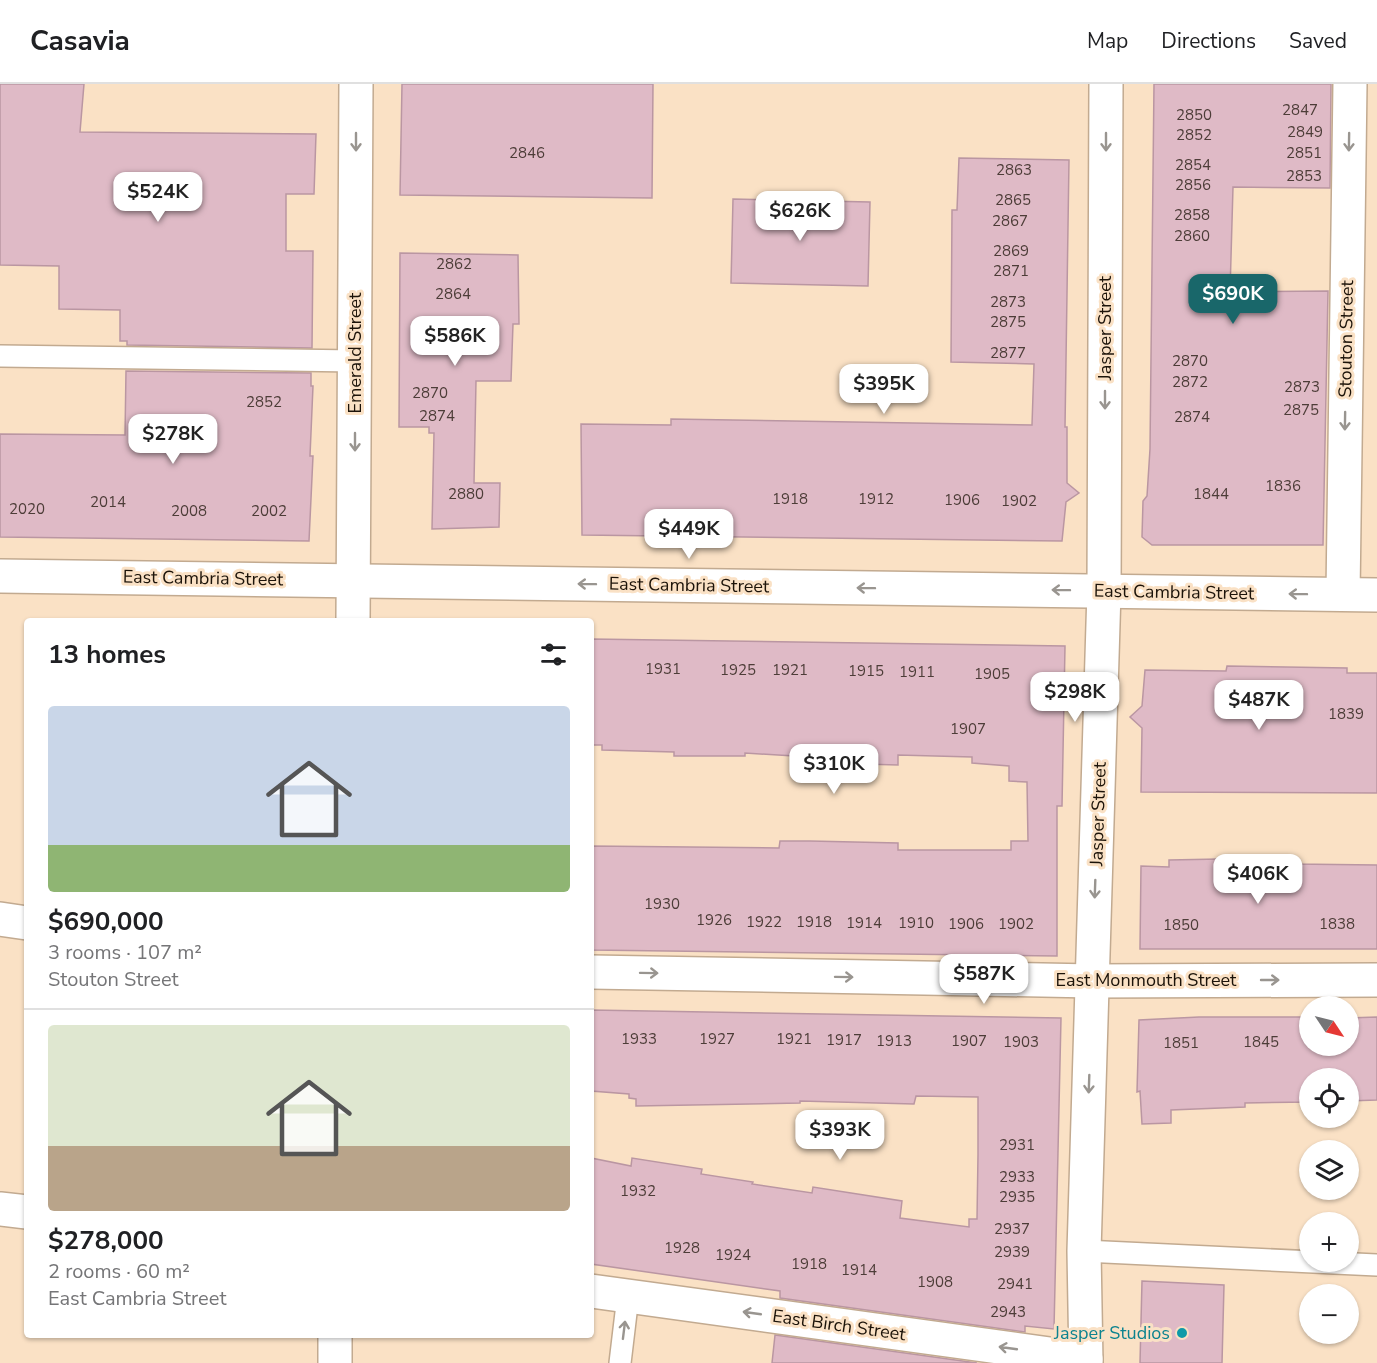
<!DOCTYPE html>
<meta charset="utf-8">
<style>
body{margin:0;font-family:"Nunito Sans",sans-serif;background:#f6f6f6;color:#202124;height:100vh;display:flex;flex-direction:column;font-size:22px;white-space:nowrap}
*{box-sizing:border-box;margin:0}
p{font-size:20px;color:#757577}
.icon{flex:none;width:33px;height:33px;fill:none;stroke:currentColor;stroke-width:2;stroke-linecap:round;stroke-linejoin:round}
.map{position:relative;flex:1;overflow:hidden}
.side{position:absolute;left:24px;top:534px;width:570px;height:720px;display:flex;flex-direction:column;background:#fff;border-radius:6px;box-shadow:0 2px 4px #0004}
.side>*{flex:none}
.needle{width:39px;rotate:125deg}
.tools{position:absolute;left:1299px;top:912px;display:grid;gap:12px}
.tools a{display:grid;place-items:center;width:60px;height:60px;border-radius:50%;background:#fff;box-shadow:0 2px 4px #0004;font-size:30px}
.price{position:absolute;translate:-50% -51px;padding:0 14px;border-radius:12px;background:#fff;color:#222;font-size:20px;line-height:39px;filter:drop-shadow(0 2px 3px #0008)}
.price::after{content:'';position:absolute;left:50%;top:36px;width:18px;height:14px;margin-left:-9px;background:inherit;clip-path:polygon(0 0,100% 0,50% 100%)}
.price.on{background:#19676a;color:#fff}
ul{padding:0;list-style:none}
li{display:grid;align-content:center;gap:12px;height:318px;padding:0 24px}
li+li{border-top:2px solid #e0e0e0}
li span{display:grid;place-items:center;height:186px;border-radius:6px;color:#555}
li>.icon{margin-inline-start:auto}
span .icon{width:108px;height:108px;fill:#fffc;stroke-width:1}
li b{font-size:26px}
h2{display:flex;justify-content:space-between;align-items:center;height:72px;padding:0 24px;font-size:26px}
header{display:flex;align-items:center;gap:36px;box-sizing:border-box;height:84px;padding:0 30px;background:#fff;border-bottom:2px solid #e0e0e0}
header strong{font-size:28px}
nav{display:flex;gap:33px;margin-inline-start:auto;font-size:21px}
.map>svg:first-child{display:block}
.building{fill:#dfbac6;stroke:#ba96a2;stroke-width:1.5}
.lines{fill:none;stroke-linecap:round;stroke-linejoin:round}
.service-casing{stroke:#c2aa90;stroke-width:24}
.minor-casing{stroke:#c2aa90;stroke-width:36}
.service{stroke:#fff;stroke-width:21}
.minor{stroke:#fff;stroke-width:33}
.oneway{stroke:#999590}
.culture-dot{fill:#0f9aa8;stroke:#fae1c5;stroke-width:2}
.labels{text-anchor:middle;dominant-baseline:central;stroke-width:6;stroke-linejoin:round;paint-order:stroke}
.number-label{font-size:15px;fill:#4d3d38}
.street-label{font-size:18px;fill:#1c1309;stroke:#fae1c5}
.culture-label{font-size:18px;fill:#0d838f;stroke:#fae1c5;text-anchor:end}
</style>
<header>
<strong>Casavia</strong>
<nav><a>Map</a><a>Directions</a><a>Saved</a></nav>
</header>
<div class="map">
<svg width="1377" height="1279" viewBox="0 0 1377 1279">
<rect width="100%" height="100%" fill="#fae1c5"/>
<g class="building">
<polygon points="0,0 84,0 80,48 316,50 314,110 286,110 286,167 313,167 312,264 127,261 127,257 120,257 120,226 59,225 59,182 0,181"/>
<polygon points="402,0 653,0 652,114 400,111"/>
<polygon points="1154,0 1331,0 1330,104 1233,103 1230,208 1328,207 1323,461 1152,461 1142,453 1143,417 1147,412 1150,365"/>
<polygon points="959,74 1069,76 1065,343 1067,343 1067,399 1079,409 1066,418 1062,457 582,451 581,340 671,341 671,335 1032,341 1034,280 951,278 952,126 957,126"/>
<polygon points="733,115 870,118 868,202 731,199"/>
<polygon points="400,169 518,171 519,240 513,240 511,297 476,297 474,399 500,399 499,443 432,445 434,349 429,349 429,343 399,343"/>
<polygon points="126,287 311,289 311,302 313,302 310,372 313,372 309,457 0,453 0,350 125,351"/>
<polygon points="591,555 1065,562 1062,722 1057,722 1057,872 591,866 591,762 779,764 780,757 810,757 898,759 898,766 1011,766 1011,757 1028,757 1027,698 1009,697 1009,682 972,679 972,673 898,671 898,681 826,679 826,674 745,669 745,672 674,672 674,668 602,666 602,661 591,661"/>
<polygon points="1227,582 1347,584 1347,589 1377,589 1377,709 1141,708 1142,644 1130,633 1142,622 1145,586 1226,587"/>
<polygon points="1275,774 1294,774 1294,780 1377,781 1377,865 1140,865 1141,782 1169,783 1169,776"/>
<polygon points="591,926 1061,934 1054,1245 1025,1242 1025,1248 780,1214 780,1207 591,1180 591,1074 631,1082 632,1074 702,1085 701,1090 753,1098 752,1100 812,1109 813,1103 902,1117 900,1134 969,1143 969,1135 977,1135 978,1071 978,1013 916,1012 914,1020 800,1017 800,1019 636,1022 636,1015 629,1014 629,1010 591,1007"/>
<polygon points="1199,933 1310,933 1310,962 1348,962 1348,934 1377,933 1377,1016 1348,1017 1348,994 1310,994 1310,1018 1245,1019 1245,1023 1171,1026 1171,1039 1142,1040 1140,1007 1137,1008 1139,936"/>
<polygon points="1142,1197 1224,1201 1222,1279 1140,1279"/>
<polygon points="775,1251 977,1279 772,1279"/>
</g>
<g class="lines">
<defs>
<g id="service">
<polyline points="0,272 355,277"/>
<polyline points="1084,1167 1377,1181"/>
<polyline points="620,1279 628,1212"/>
</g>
<g id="minor">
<polyline points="0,492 1377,511"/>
<polyline points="1343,510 1350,0"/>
<polyline points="353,537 356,0"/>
<polyline points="0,835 27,839"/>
<polyline points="591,888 1093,897 1377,896"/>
<polyline points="0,1125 27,1128"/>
<polyline points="591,1207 1086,1275"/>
<polyline points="335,1251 335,1279"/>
<polyline points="1086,1279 1084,1167 1104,507 1106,0"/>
</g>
</defs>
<use href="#service" class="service-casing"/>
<use href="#minor" class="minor-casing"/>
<use href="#service" class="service"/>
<use href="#minor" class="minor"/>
</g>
<defs><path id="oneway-shaft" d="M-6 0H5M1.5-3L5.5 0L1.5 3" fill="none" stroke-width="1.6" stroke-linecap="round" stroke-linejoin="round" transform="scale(1.5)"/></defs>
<g class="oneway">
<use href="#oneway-shaft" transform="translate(356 58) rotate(90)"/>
<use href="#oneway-shaft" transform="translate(1106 58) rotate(90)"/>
<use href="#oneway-shaft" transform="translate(1349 58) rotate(91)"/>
<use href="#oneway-shaft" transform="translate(1105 316) rotate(90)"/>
<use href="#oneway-shaft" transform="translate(1345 337) rotate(91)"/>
<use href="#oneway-shaft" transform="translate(355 358) rotate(90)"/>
<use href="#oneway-shaft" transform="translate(587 500) rotate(-179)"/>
<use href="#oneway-shaft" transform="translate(866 504) rotate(-179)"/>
<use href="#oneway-shaft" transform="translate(1061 506) rotate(-179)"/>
<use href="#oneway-shaft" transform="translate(1298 510) rotate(-179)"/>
<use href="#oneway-shaft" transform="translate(1095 805) rotate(92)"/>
<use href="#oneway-shaft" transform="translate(649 889) rotate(1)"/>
<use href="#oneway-shaft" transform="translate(844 893) rotate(1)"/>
<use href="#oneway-shaft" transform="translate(1270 896)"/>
<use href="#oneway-shaft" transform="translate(1089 1000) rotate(92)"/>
<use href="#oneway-shaft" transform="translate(752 1229) rotate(-172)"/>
<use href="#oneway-shaft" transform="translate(624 1246) rotate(-83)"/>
<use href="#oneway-shaft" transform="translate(1008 1264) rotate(-172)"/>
</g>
<circle class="culture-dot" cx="1182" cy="1249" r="6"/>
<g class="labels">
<g class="number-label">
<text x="1300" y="26">2847</text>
<text x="1194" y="31">2850</text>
<text x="1305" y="48">2849</text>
<text x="1194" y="51">2852</text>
<text x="527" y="69">2846</text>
<text x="1304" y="69">2851</text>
<text x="1193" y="81">2854</text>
<text x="1014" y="86">2863</text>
<text x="1304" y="92">2853</text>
<text x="1193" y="101">2856</text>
<text x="1013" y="116">2865</text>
<text x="1192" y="131">2858</text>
<text x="1010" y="137">2867</text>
<text x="1192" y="152">2860</text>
<text x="1011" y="167">2869</text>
<text x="454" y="180">2862</text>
<text x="1011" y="187">2871</text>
<text x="453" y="210">2864</text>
<text x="1008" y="218">2873</text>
<text x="1008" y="238">2875</text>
<text x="1008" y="269">2877</text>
<text x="1190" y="277">2870</text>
<text x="1190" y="298">2872</text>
<text x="1302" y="303">2873</text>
<text x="430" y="309">2870</text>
<text x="264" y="318">2852</text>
<text x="1301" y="326">2875</text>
<text x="437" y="332">2874</text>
<text x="1192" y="333">2874</text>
<text x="1283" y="402">1836</text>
<text x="466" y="410">2880</text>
<text x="1211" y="410">1844</text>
<text x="790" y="415">1918</text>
<text x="876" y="415">1912</text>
<text x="962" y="416">1906</text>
<text x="1019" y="417">1902</text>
<text x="108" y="418">2014</text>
<text x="27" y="425">2020</text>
<text x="189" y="427">2008</text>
<text x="269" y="427">2002</text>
<text x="663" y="585">1931</text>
<text x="738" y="586">1925</text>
<text x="790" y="586">1921</text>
<text x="866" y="587">1915</text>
<text x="917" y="588">1911</text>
<text x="992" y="590">1905</text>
<text x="1346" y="630">1839</text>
<text x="968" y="645">1907</text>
<text x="662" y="820">1930</text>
<text x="714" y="836">1926</text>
<text x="764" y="838">1922</text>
<text x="814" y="838">1918</text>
<text x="864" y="839">1914</text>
<text x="916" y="839">1910</text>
<text x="966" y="840">1906</text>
<text x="1016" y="840">1902</text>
<text x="1337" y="840">1838</text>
<text x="1181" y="841">1850</text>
<text x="639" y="955">1933</text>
<text x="717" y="955">1927</text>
<text x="794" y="955">1921</text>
<text x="844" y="956">1917</text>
<text x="894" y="957">1913</text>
<text x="969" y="957">1907</text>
<text x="1021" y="958">1903</text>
<text x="1261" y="958">1845</text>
<text x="1181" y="959">1851</text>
<text x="1017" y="1061">2931</text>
<text x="1017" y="1093">2933</text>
<text x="638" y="1107">1932</text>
<text x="1017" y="1113">2935</text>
<text x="1012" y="1145">2937</text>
<text x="682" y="1164">1928</text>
<text x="1012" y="1168">2939</text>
<text x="733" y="1171">1924</text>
<text x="809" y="1180">1918</text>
<text x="859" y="1186">1914</text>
<text x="935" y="1198">1908</text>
<text x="1015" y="1200">2941</text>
<text x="1008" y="1228">2943</text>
</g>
<g class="street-label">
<text transform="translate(1105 244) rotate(-90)">Jasper Street</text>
<text transform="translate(1346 255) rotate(-89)">Stouton Street</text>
<text transform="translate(355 269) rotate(-90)">Emerald Street</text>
<text transform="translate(203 494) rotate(1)">East Cambria Street</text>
<text transform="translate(689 501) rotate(1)">East Cambria Street</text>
<text transform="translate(1174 508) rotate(1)">East Cambria Street</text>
<text transform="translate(1098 730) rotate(-88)">Jasper Street</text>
<text x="1146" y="896">East Monmouth Street</text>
<text transform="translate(839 1241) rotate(8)">East Birch Street</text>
</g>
<g class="culture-label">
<text x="1170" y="1249">Jasper Studios</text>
</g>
</g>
</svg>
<div class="tools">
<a><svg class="needle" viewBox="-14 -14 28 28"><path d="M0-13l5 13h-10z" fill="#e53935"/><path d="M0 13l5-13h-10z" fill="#757577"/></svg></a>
<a><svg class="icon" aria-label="locate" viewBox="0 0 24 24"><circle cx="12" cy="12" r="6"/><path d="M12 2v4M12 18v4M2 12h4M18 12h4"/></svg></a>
<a><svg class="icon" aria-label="layers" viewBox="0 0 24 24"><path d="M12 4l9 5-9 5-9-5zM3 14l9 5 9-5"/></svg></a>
<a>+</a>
<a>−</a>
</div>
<b class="price" style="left:158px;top:139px">$524K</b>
<b class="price" style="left:800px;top:158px">$626K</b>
<b class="price on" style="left:1233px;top:241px">$690K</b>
<b class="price" style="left:455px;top:283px">$586K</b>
<b class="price" style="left:884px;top:331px">$395K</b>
<b class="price" style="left:173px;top:381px">$278K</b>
<b class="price" style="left:689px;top:476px">$449K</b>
<b class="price" style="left:1075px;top:639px">$298K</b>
<b class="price" style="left:1259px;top:647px">$487K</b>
<b class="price" style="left:834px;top:711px">$310K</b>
<b class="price" style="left:1258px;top:821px">$406K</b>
<b class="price" style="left:984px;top:921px">$587K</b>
<b class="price" style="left:840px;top:1077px">$393K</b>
<section class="side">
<h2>13 homes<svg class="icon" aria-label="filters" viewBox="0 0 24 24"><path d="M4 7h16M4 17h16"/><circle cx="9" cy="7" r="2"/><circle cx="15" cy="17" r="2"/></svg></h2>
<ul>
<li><span style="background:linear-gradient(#c9d6e8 75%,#8fb573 0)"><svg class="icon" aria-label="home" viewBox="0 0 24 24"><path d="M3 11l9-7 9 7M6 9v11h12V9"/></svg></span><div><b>$690,000</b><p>3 rooms · 107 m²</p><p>Stouton Street</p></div></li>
<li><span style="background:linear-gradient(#dfe7d0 65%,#b9a48a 0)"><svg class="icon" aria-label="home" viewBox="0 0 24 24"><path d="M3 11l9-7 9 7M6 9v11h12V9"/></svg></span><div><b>$278,000</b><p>2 rooms · 60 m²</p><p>East Cambria Street</p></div></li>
</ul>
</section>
</div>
